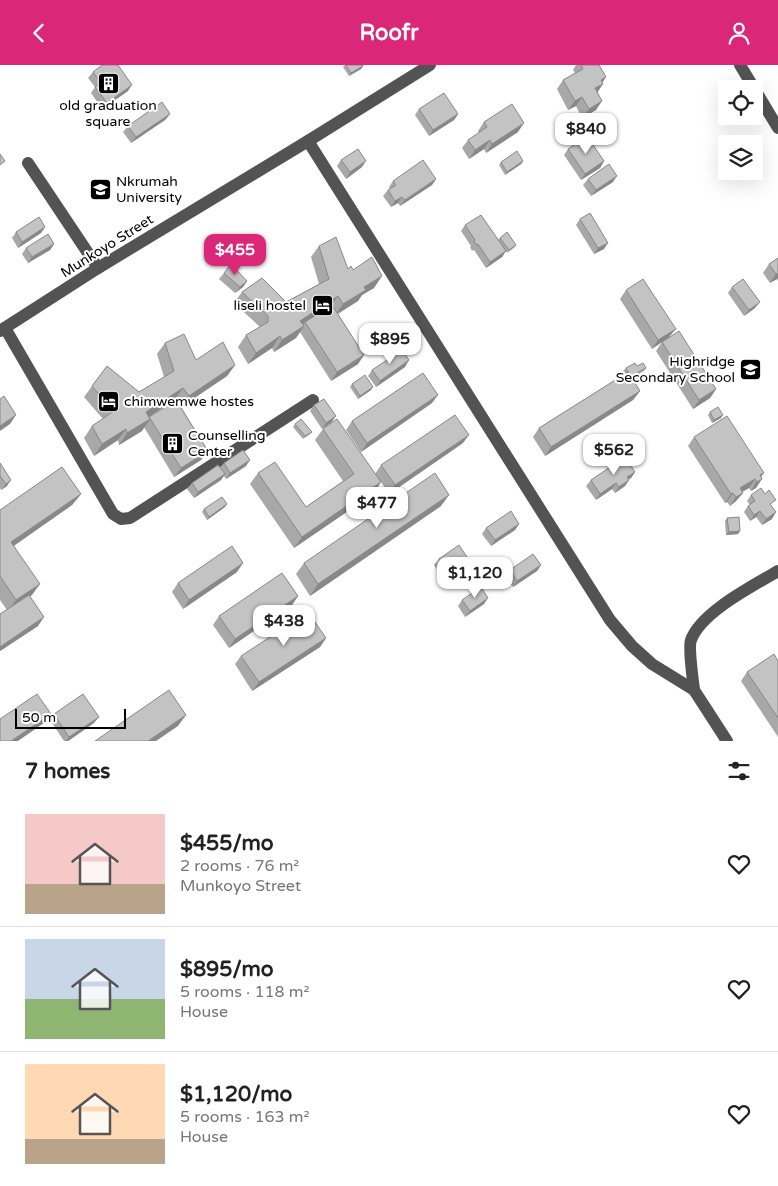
<!DOCTYPE html>
<meta charset="utf-8">
<style>
body{margin:0;font-family:"Varela Round",sans-serif;background:#f2f2f2;color:#222;height:100vh;display:flex;flex-direction:column;font-size:19px;white-space:nowrap}
*{box-sizing:border-box;margin:0}
p{font-size:16px;color:#767676}
.icon{flex:none;width:28px;height:28px;fill:none;stroke:currentColor;stroke-width:2;stroke-linecap:round;stroke-linejoin:round}
.map{position:relative;height:676px;overflow:hidden}
.panel{display:flex;flex-direction:column;background:#fff;flex:1}
.panel>*{flex:none}
.fabs{position:absolute;left:718px;top:15px;display:grid;gap:10px}
.fabs a{display:grid;place-items:center;width:45px;height:45px;border-radius:0px;background:#fff;box-shadow:0 5px 20px #0002;font-size:25px}
.scale{position:absolute;left:15px;bottom:12px;width:111px;box-sizing:border-box;padding-left:5px;border:2px solid #000;border-top:0;font-size:14px;line-height:18px;white-space:nowrap;color:#000;-webkit-text-stroke:4px #fff;paint-order:stroke}
.price{position:absolute;translate:-50% -42px;padding:0 11px;border-radius:10px;background:#fff;color:#222;font-size:16px;line-height:32px;filter:drop-shadow(0 1px 2px #0008)}
.price::after{content:'';position:absolute;left:50%;top:30px;width:15px;height:11px;margin-left:-8px;background:inherit;clip-path:polygon(0 0,100% 0,50% 100%)}
.price.on{background:#db2777;color:#fff}
ul{padding:0;list-style:none}
li{display:flex;align-items:center;gap:15px;height:125px;padding:0 25px}
li+li{border-top:1px solid #e0e0e0}
li span{display:grid;place-items:center;flex:none;width:140px;height:100px;border-radius:0px;color:#555}
li>.icon{margin-inline-start:auto}
span .icon{width:60px;height:60px;fill:#fffc;stroke-width:1}
li b{font-size:21px}
h2{display:flex;justify-content:space-between;align-items:center;height:60px;padding:0 25px;font-size:21px}
header{display:flex;justify-content:space-between;align-items:center;height:65px;padding:0 25px;background:#db2777;color:#fff;font-size:22px;font-weight:700}
.map>svg:first-child{display:block}
.lines{fill:none;stroke-linecap:round;stroke-linejoin:round}
.minor{stroke:#535353;stroke-width:12}
.wall{fill:#a8a8a8;fill-rule:evenodd}
.shaded-wall{fill:#888}
.building{fill:#c3c3c3;stroke:#888}
.labels{text-anchor:middle;dominant-baseline:central;stroke-width:4;stroke-linejoin:round;paint-order:stroke}
.poi-label{font-size:14px;fill:#000;stroke:#fff;text-anchor:start}
.street-label{font-size:14px;fill:#000;stroke:#fff}
</style>
<header><svg class="icon" aria-label="back" viewBox="0 0 24 24"><path d="M15 5l-7 7 7 7"/></svg>Roofr<svg class="icon" aria-label="person" viewBox="0 0 24 24"><circle cx="12" cy="8" r="4"/><path d="M4 21q1-7 8-7t8 7"/></svg></header>
<div class="map">
<svg width="778" height="676" viewBox="0 0 778 676">
<rect width="100%" height="100%" fill="#fff"/>
<g class="lines">
<g class="minor">
<polyline points="740,0 778,63"/>
<polyline points="308,76 610,555 632,581 652,599 694,625 727,676"/>
<polyline points="28,98 98,203"/>
<polyline points="5,263 113,449 121,454 130,453 313,335"/>
<polyline points="0,266 98,203 308,76 430,0"/>
<path d="M694,625C693,615 688,582 691,575C701,547 753,521 778,506"/>
</g>
</g>
<g class="wall">
<polygon points="345,0 362,0 363,1 361,4 349,11 343,2"/>
<polygon points="576,0 599,0 606,12 597,27 596,45 582,53 576,41 568,45 557,24 563,15 575,8 573,5"/>
<polygon points="93,7 128,26 102,44 91,28 95,22 88,13"/>
<polygon points="419,44 458,49 454,55 429,71 415,50"/>
<polygon points="170,49 165,55 131,78 123,67 128,61"/>
<polygon points="484,57 518,67 486,88 484,84 469,94 462,83 468,75 479,68 478,66"/>
<polygon points="568,84 604,96 600,103 581,115 564,90"/>
<polygon points="341,95 362,102 346,114 337,101"/>
<polygon points="523,96 521,99 505,110 499,100 501,97"/>
<polygon points="436,114 432,120 400,141 398,138 391,142 383,131 388,125 390,124 389,122 393,116"/>
<polygon points="588,114 613,117 591,131 583,120"/>
<polygon points="580,154 604,184 594,189 576,160"/>
<polygon points="465,160 498,175 500,173 516,180 514,183 507,188 506,186 502,192 486,203 474,185 472,186 470,182 471,181 461,166"/>
<polygon points="45,162 41,168 18,183 12,173 16,167"/>
<polygon points="54,179 50,185 28,198 22,189 26,183"/>
<polygon points="319,181 348,204 353,205 374,223 362,230 358,236 338,249 364,290 358,299 331,316 300,267 296,273 274,287 272,283 248,299 238,282 246,270 260,262 234,238 242,227 286,237 319,219 311,192"/>
<polygon points="778,193 778,216 777,214 770,218 763,208 769,199"/>
<polygon points="224,208 247,216 243,222 235,228 219,214"/>
<polygon points="732,222 755,243 744,251 728,228"/>
<polygon points="626,225 716,324 710,333 693,344 656,286 662,277 652,284 620,234"/>
<path d="M165,278L196,295L235,300L227,311L181,342L208,386L201,395L174,412L144,362L142,366L119,380L118,375L94,391L84,373L92,361L103,354L84,332L107,301L139,327L164,312L157,289ZM175,334L176,335L149,352Z"/>
<polygon points="637,301 646,303 644,306 639,309 640,311 638,314 634,317 640,326 633,335 545,391 533,372 539,363 625,309 623,306 626,303"/>
<polygon points="405,302 376,322 368,311 372,305"/>
<polygon points="352,319 371,325 358,334 350,322"/>
<polygon points="432,338 361,387 346,365 352,356"/>
<polygon points="314,340 332,357 322,364 310,346"/>
<polygon points="710,347 721,353 712,358 708,350"/>
<polygon points="295,359 312,367 309,370 303,374 293,362"/>
<polygon points="323,364 375,409 381,400 463,378 389,429 381,417 373,429 294,483 250,419 258,408 306,442 343,416 315,375"/>
<polygon points="694,372 761,412 756,423 751,426 749,423 742,427 743,428 736,436 730,441 727,437 725,438 688,381"/>
<polygon points="0,398 7,421 1,425 0,423"/>
<polygon points="224,398 246,401 226,414 224,411 221,415 194,433 187,424 192,418 220,403"/>
<polygon points="635,407 631,413 629,414 625,421 615,428 612,424 596,435 586,421 591,415"/>
<polygon points="81,429 72,440 14,481 32,530 30,531 38,561 0,586 0,549 7,545 0,535 0,445"/>
<polygon points="751,430 771,441 772,454 762,460 756,452 750,456 744,447 748,441 750,440 747,436"/>
<polygon points="441,441 310,531 296,509 304,498"/>
<polygon points="225,442 207,455 202,447 204,444"/>
<polygon points="727,453 740,466 738,469 726,470 725,456"/>
<polygon points="519,459 515,465 491,481 482,469 486,463"/>
<polygon points="467,492 463,498 442,512 434,500 439,494"/>
<polygon points="541,500 537,506 513,522 505,511 510,505"/>
<polygon points="237,507 183,544 172,527 178,518"/>
<polygon points="298,531 292,540 229,583 213,560 219,551"/>
<polygon points="462,535 484,539 465,552 458,541"/>
<polygon points="326,573 320,582 252,626 235,599 241,591"/>
<polygon points="778,596 778,672 741,616 747,607"/>
<polygon points="54,649 94,658 68,676 64,676 50,655"/>
</g>
<g class="shaded-wall">
<polygon points="363,1 361,4 349,11 351,8"/>
<polygon points="606,12 600,20 603,19 597,28 589,32 601,15"/>
<polygon points="132,20 128,26 102,44 107,38"/>
<polygon points="582,32 576,41 568,45 575,36"/>
<polygon points="602,36 596,45 582,53 589,44"/>
<polygon points="170,49 165,55 131,78 136,72"/>
<polygon points="458,49 454,55 429,71 433,65"/>
<polygon points="524,58 518,67 486,88 492,79"/>
<polygon points="490,75 484,84 469,94 475,85"/>
<polygon points="366,96 362,102 346,114 350,107"/>
<polygon points="523,96 521,99 505,110 507,107"/>
<polygon points="604,96 600,103 581,115 585,109"/>
<polygon points="617,111 613,117 591,131 596,125"/>
<polygon points="436,114 432,120 400,141 405,135"/>
<polygon points="402,132 398,138 391,142 395,136"/>
<polygon points="45,162 41,168 18,183 22,177"/>
<polygon points="608,178 604,184 594,189 598,183"/>
<polygon points="54,179 50,185 28,198 32,192"/>
<polygon points="506,186 502,192 486,203 490,197"/>
<polygon points="778,208 778,212 777,214 770,218 776,209"/>
<polygon points="382,211 374,223 362,230 358,236 335,250 343,239 364,222"/>
<polygon points="247,216 243,222 235,228 240,222"/>
<polygon points="338,231 330,242 305,257 303,260 300,256"/>
<polygon points="760,237 755,243 744,251 749,245"/>
<polygon points="304,261 296,273 274,287 282,275"/>
<polygon points="676,264 669,272 652,284 658,275"/>
<polygon points="280,271 272,283 248,299 256,288"/>
<polygon points="364,290 358,299 331,316 337,307"/>
<polygon points="409,295 405,302 376,322 380,316"/>
<polygon points="235,300 227,311 181,342 189,331"/>
<polygon points="373,322 371,325 358,334 360,331"/>
<polygon points="183,323 175,334 138,359 146,347"/>
<polygon points="716,324 710,333 693,344 699,335"/>
<polygon points="640,326 633,335 545,391 551,382"/>
<polygon points="438,330 432,338 361,387 367,378"/>
<polygon points="16,350 10,359 0,366 0,361"/>
<polygon points="723,350 721,353 712,358 714,355"/>
<polygon points="336,351 332,357 322,364 326,358"/>
<polygon points="150,354 142,366 119,380 127,368"/>
<polygon points="126,364 118,375 94,391 102,379"/>
<polygon points="469,370 463,378 389,429 395,420"/>
<polygon points="208,386 201,395 174,412 181,403"/>
<polygon points="250,395 246,401 226,414 230,408"/>
<polygon points="635,407 631,413 623,418 627,412"/>
<polygon points="764,408 758,416 762,414 756,423 751,426 760,410"/>
<polygon points="225,409 221,415 194,433 198,427"/>
<polygon points="755,414 749,423 735,431 740,423"/>
<polygon points="11,415 7,421 1,425 6,419"/>
<polygon points="629,415 625,421 615,428 619,422"/>
<polygon points="381,417 373,429 294,483 302,472"/>
<polygon points="616,418 612,424 596,435 600,429"/>
<polygon points="733,428 727,437 725,438 731,429"/>
<polygon points="743,428 736,436 730,441 736,432"/>
<polygon points="81,429 72,440 3,488 11,477"/>
<polygon points="449,430 441,441 310,531 318,519"/>
<polygon points="227,439 225,442 207,455 209,452"/>
<polygon points="760,446 756,452 750,456 754,450"/>
<polygon points="776,447 772,454 762,460 766,454"/>
<polygon points="519,459 515,465 491,481 495,475"/>
<polygon points="740,466 738,469 726,470 729,467"/>
<polygon points="467,492 463,498 442,512 447,506"/>
<polygon points="243,498 237,507 183,544 189,535"/>
<polygon points="541,500 537,506 513,522 517,516"/>
<polygon points="40,519 32,530 8,546 16,535"/>
<polygon points="298,531 292,540 229,583 235,574"/>
<polygon points="488,533 484,539 465,552 470,546"/>
<polygon points="44,552 38,561 0,586 0,582"/>
<polygon points="326,573 320,582 252,626 259,617"/>
<polygon points="51,649 44,658 18,676 11,676"/>
<polygon points="186,650 178,661 156,676 148,676"/>
<polygon points="99,652 94,658 68,676 66,676 69,672"/>
</g>
<g class="building">
<polygon points="102,0 118,0 132,20 107,38 95,22 101,18 93,7"/>
<polygon points="346,0 362,0 363,1 351,8"/>
<polygon points="581,0 599,0 606,12 601,15 603,19 595,23 602,36 589,44 582,32 575,36 563,15 583,4"/>
<polygon points="444,28 458,49 433,65 419,44"/>
<polygon points="162,37 170,49 136,72 128,61"/>
<polygon points="512,39 524,58 492,79 490,75 475,85 468,75 487,62 484,57"/>
<polygon points="587,71 604,96 585,109 568,84"/>
<polygon points="358,84 366,96 350,107 341,95"/>
<polygon points="517,86 523,96 507,107 501,97"/>
<polygon points="0,89 5,96 0,100"/>
<polygon points="423,95 436,114 405,135 402,132 395,136 388,125 396,120 393,116"/>
<polygon points="609,99 617,111 596,125 588,114"/>
<polygon points="590,148 608,178 598,183 580,154"/>
<polygon points="481,150 506,186 490,197 478,179 477,180 474,176 475,175 465,160"/>
<polygon points="39,152 45,162 22,177 16,167"/>
<polygon points="507,167 516,180 509,185 500,173"/>
<polygon points="48,169 54,179 32,192 26,183"/>
<polygon points="336,172 348,204 351,201 353,205 372,192 382,211 364,222 366,225 343,239 338,231 300,256 304,261 282,275 280,271 256,288 246,270 268,257 268,251 242,227 262,213 286,237 329,214 319,181"/>
<polygon points="778,193 778,208 776,209 769,199"/>
<polygon points="231,199 247,216 240,222 224,208"/>
<polygon points="643,214 676,264 658,275 626,225"/>
<polygon points="743,214 760,237 749,245 732,222"/>
<polygon points="332,240 364,290 337,307 305,257"/>
<polygon points="679,266 716,324 699,335 662,277"/>
<polygon points="184,269 196,295 223,277 235,300 189,331 183,323 146,347 150,354 127,368 126,364 102,379 92,361 114,346 92,321 107,301 139,327 174,306 165,278"/>
<polygon points="402,285 409,295 380,316 372,305"/>
<polygon points="635,298 637,301 643,298 646,303 638,307 640,311 633,316 626,303"/>
<polygon points="628,307 640,326 551,382 539,363"/>
<polygon points="423,308 438,330 367,378 352,356"/>
<polygon points="365,310 373,322 360,331 352,319"/>
<polygon points="4,331 16,350 0,361 0,334"/>
<polygon points="324,334 336,351 326,358 314,340"/>
<polygon points="176,335 208,386 181,403 149,352"/>
<polygon points="718,342 723,350 714,355 710,347"/>
<polygon points="455,350 469,370 395,420 381,400"/>
<polygon points="727,351 764,408 760,410 762,414 757,417 755,414 740,423 743,428 736,432 733,428 731,429 694,372"/>
<polygon points="301,354 312,367 305,371 295,359"/>
<polygon points="337,354 381,417 302,472 258,408 275,397 306,442 354,409 323,364"/>
<polygon points="243,385 250,395 230,408 224,398"/>
<polygon points="625,392 635,407 627,412 629,415 619,422 616,418 600,429 591,415"/>
<polygon points="0,398 11,415 6,419 0,411"/>
<polygon points="218,400 225,409 198,427 192,418"/>
<polygon points="62,402 81,429 11,477 40,519 16,535 0,511 0,445"/>
<polygon points="435,408 449,430 318,519 304,498"/>
<polygon points="761,423 765,429 769,425 776,435 770,439 776,447 766,454 760,446 754,450 748,441 755,436 751,430"/>
<polygon points="222,432 227,439 209,452 204,444"/>
<polygon points="511,446 519,459 495,475 486,463"/>
<polygon points="739,452 740,466 729,467 727,453"/>
<polygon points="459,480 467,492 447,506 439,494"/>
<polygon points="232,481 243,498 189,535 178,518"/>
<polygon points="533,489 541,500 517,516 510,505"/>
<polygon points="282,508 298,531 235,574 219,551"/>
<polygon points="481,522 488,533 470,546 462,535"/>
<polygon points="29,530 44,552 0,582 0,549"/>
<polygon points="308,547 326,573 259,617 241,591"/>
<polygon points="774,589 778,596 778,653 747,607"/>
<polygon points="169,625 186,650 148,676 95,676"/>
<polygon points="37,629 51,649 11,676 0,676 0,654"/>
<polygon points="83,629 99,652 69,672 54,649"/>
</g>
<defs>
<symbol id="building-square" viewBox="-11 -11 22 22"><rect x="-9" y="-9" width="18" height="18" rx="4" fill="#000" stroke="#fff"/><path d="M-4-6H4V6H1V3H-1V6H-4ZM-2.5-4.3h1.7v1.8h-1.7ZM.8-4.3h1.7v1.8H.8ZM-2.5-1h1.7V.8h-1.7ZM.8-1h1.7V.8H.8Z" fill="#fff"/></symbol>
<symbol id="university-square" viewBox="-11 -11 22 22"><rect x="-9" y="-9" width="18" height="18" rx="4" fill="#000" stroke="#fff"/><path d="M0-5L7-2L0 1L-7-2ZM-4 1L0 2.5L4 1V4Q0 6-4 4Z" fill="#fff"/></symbol>
<symbol id="hotel-square" viewBox="-11 -11 22 22"><rect x="-9" y="-9" width="18" height="18" rx="4" fill="#000" stroke="#fff"/><path d="M-6-4.5h1.5V1H6V5H4.5V3h-9V5H-6ZM-4 0a1.8 1.8 0 1 1 3.6 0ZM.5 0V-2.5h3Q6-2.5 6 0Z" fill="#fff"/></symbol>
<symbol id="school-square" viewBox="-11 -11 22 22"><rect x="-9" y="-9" width="18" height="18" rx="4" fill="#000" stroke="#fff"/><path d="M0-5L7-2L0 1L-7-2ZM-4 1L0 2.5L4 1V4Q0 6-4 4Z" fill="#fff"/></symbol>
</defs>
<g fill-rule="evenodd">
<use href="#building-square" x="96" y="6" width="25" height="25"/>
<use href="#university-square" x="88" y="112" width="25" height="25"/>
<use href="#hotel-square" x="310" y="228" width="25" height="25"/>
<use href="#school-square" x="738" y="292" width="25" height="25"/>
<use href="#hotel-square" x="96" y="324" width="25" height="25"/>
<use href="#building-square" x="160" y="366" width="25" height="25"/>
</g>
<g class="labels">
<g class="poi-label">
<text x="108" y="40" text-anchor="middle">old graduation<tspan x="108" dy="16">square</tspan></text>
<text x="116" y="116">Nkrumah<tspan x="116" dy="16">University</tspan></text>
<text x="306" y="240" text-anchor="end">liseli hostel</text>
<text x="735" y="296" text-anchor="end">Highridge<tspan x="735" dy="16">Secondary School</tspan></text>
<text x="124" y="336">chimwemwe hostes</text>
<text x="188" y="370">Counselling<tspan x="188" dy="16">Center</tspan></text>
</g>
<g class="street-label">
<text transform="translate(107 181) rotate(-32)">Munkoyo Street</text>
</g>
</g>
</svg>
<div class="fabs">
<a><svg class="icon" aria-label="locate" viewBox="0 0 24 24"><circle cx="12" cy="12" r="6"/><path d="M12 2v4M12 18v4M2 12h4M18 12h4"/></svg></a>
<a><svg class="icon" aria-label="layers" viewBox="0 0 24 24"><path d="M12 4l9 5-9 5-9-5zM3 14l9 5 9-5"/></svg></a>
</div>
<div class="scale">50 m</div>
<b class="price" style="left:586px;top:90px">$840</b>
<b class="price on" style="left:235px;top:211px">$455</b>
<b class="price" style="left:390px;top:300px">$895</b>
<b class="price" style="left:614px;top:411px">$562</b>
<b class="price" style="left:377px;top:464px">$477</b>
<b class="price" style="left:475px;top:534px">$1,120</b>
<b class="price" style="left:284px;top:582px">$438</b>
</div>
<section class="panel">
<h2>7 homes<svg class="icon" aria-label="filters" viewBox="0 0 24 24"><path d="M4 7h16M4 17h16"/><circle cx="9" cy="7" r="2"/><circle cx="15" cy="17" r="2"/></svg></h2>
<ul>
<li><span style="background:linear-gradient(#f6c9c9 70%,#b9a48a 0)"><svg class="icon" aria-label="home" viewBox="0 0 24 24"><path d="M3 11l9-7 9 7M6 9v11h12V9"/></svg></span><div><b>$455/mo</b><p>2 rooms · 76 m²</p><p>Munkoyo Street</p></div><svg class="icon" aria-label="heart" viewBox="0 0 24 24"><path d="M12 20l-8-8c-3-5 5-10 8-4 3-6 11-1 8 4z"/></svg></li>
<li><span style="background:linear-gradient(#c9d6e8 60%,#8fb573 0)"><svg class="icon" aria-label="home" viewBox="0 0 24 24"><path d="M3 11l9-7 9 7M6 9v11h12V9"/></svg></span><div><b>$895/mo</b><p>5 rooms · 118 m²</p><p>House</p></div><svg class="icon" aria-label="heart" viewBox="0 0 24 24"><path d="M12 20l-8-8c-3-5 5-10 8-4 3-6 11-1 8 4z"/></svg></li>
<li><span style="background:linear-gradient(#ffd9b3 75%,#b9a48a 0)"><svg class="icon" aria-label="home" viewBox="0 0 24 24"><path d="M3 11l9-7 9 7M6 9v11h12V9"/></svg></span><div><b>$1,120/mo</b><p>5 rooms · 163 m²</p><p>House</p></div><svg class="icon" aria-label="heart" viewBox="0 0 24 24"><path d="M12 20l-8-8c-3-5 5-10 8-4 3-6 11-1 8 4z"/></svg></li>
</ul>
</section>
